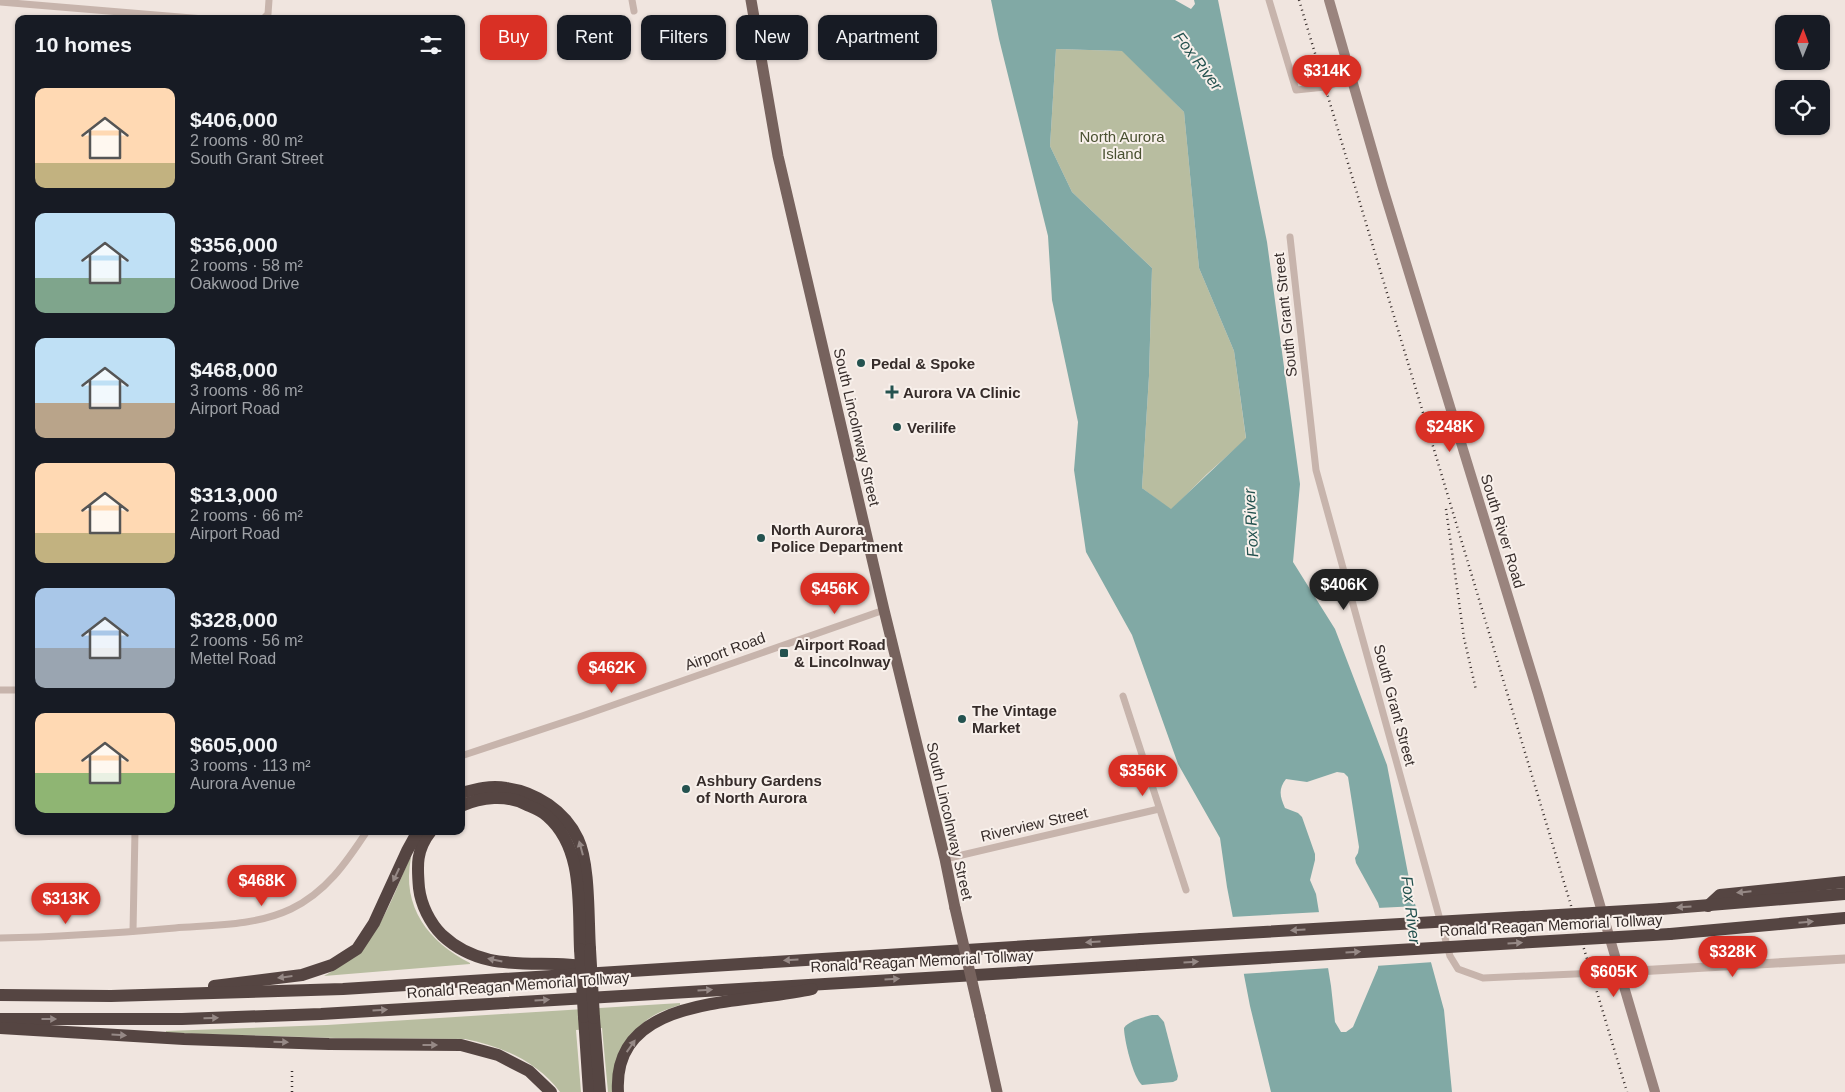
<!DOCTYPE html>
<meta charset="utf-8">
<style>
body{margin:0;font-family:Helvetica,sans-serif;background:#20242c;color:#f1f3f6;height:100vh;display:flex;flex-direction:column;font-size:19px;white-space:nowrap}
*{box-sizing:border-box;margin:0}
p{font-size:16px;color:#9ea1a6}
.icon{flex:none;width:28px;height:28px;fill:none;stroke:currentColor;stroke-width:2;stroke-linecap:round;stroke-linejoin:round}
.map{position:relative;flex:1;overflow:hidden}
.side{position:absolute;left:15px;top:15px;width:450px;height:820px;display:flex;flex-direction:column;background:#171b24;border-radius:10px;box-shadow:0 1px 4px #0004}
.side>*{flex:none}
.guide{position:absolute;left:480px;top:15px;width:475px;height:45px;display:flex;gap:10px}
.needle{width:32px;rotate:1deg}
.fabs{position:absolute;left:1775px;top:15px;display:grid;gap:10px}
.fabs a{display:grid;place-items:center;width:55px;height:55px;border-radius:10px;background:#171b24;box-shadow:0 1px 4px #0004;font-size:25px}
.price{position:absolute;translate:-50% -42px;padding:0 11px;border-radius:18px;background:#d93025;color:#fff;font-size:16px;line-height:32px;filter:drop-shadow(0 1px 2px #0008)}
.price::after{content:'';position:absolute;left:50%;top:30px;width:15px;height:11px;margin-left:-8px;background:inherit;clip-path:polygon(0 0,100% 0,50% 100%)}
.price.selected{background:#222;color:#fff}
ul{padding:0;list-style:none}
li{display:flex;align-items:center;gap:15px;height:125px;padding:0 20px}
li span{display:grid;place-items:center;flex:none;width:140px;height:100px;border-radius:10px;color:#555}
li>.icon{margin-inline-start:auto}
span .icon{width:60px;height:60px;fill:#fffc;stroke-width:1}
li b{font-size:21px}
h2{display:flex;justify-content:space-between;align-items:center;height:60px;padding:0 20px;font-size:21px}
.chip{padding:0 18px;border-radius:10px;background:#171b24;box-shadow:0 1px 4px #0004;font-size:18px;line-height:45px}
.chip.selected{background:#d93025;color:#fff}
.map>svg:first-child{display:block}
.green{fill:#b8bda0}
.water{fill:#81a9a5;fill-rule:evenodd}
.pier{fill:#f0e5df}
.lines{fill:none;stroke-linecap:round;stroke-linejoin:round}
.minor{stroke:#c7b4ac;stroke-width:7}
.tertiary{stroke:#c7b4ac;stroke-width:9}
.secondary{stroke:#9a847e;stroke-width:10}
.primary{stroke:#76625d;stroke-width:11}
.motorway{stroke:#554542;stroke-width:12}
.rail{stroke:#362c2a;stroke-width:2.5;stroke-dasharray:1 4;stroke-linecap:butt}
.primary-bridge{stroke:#76625d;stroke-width:11}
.motorway-bridge{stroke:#554542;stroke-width:12}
.oneway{fill:#968986}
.poi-dot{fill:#24524f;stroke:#f8f0eb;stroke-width:2}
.labels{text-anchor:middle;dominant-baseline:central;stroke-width:4;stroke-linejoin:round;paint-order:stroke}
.park-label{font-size:15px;fill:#4a5131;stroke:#f8f0eb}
.street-label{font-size:15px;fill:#362c2a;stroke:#f8f0eb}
.poi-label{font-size:15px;font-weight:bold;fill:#362c2a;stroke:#f8f0eb;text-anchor:start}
.water-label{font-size:16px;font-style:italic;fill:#24524f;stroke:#f8f0eb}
</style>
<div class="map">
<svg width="1845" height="1092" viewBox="0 0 1845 1092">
<rect width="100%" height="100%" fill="#f0e5df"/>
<g class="green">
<polygon points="1056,49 1123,51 1184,112 1199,268 1234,351 1246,439 1207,474 1171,510 1142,488 1149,376 1152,268 1072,192 1050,146"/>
<path d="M410,858H411C401,907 429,942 470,963V964L324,976C378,947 386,911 410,858Z"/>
<path d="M680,1003V1005C650,1014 638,1023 623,1050C616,1065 612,1076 612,1092H608L602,1028L576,1030L581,1092H560C537,1061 501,1046 465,1039L336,1038L166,1033V1031L327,1025Z"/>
</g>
<g class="water">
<path d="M991,0H1175L1191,9L1195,4L1194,0H1218L1267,242L1300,484L1293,562L1335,629L1387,765L1411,889L1444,1010L1452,1092H1271L1250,1006L1227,887L1220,838L1178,764L1132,635L1086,552L1074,470L1078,422L1052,300L1048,236L999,39ZM1056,49L1122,51L1184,112L1199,268L1234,351L1246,438L1171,509L1142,488L1149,376L1152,268L1072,192L1050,146ZM1337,772L1344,773L1348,777L1359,847L1358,853L1355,858L1356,863L1378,903L1381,914L1378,968L1353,1027L1346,1032H1341L1335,1022L1331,986L1316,894L1310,880L1315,860V854L1302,817L1298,813L1285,808C1280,797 1278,789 1286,779L1307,782Z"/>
<path d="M1152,1015H1158L1164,1022L1178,1076L1177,1080L1173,1082L1142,1085C1133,1078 1124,1039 1124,1028C1128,1021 1144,1017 1152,1015Z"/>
</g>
<g class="pier">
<polygon points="1418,906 1434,962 1375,966 1378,942 1378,914 1377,908"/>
<polygon points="1321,912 1330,968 1241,974 1231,917"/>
</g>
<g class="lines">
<g class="minor">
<polyline points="632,0 634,11"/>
<polyline points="1269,0 1296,90 1325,87 1352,78"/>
<polyline points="0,2 204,19"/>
<polyline points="263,19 268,14 269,0"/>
<polyline points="1290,237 1316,470 1450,956 1458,969 1483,978 1620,972"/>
<polyline points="0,690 19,690"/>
<polyline points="1123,696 1186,890"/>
<polyline points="461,756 582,716 884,610"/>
<polyline points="945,859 1159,809"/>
<polyline points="133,931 135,831"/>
<path d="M0,938C58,937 117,933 175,928C213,925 255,926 291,909C326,892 346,863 367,831"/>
</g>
<polyline class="tertiary" points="1620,972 1845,959"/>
<polyline class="secondary" points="1329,0 1383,188 1538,694 1655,1092"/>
<g class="primary">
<polyline points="751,0 778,156 884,610 945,859 955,908"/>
<polyline points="980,1016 997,1092"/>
</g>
<g class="motorway">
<path d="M461,793C476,789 491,785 506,788C536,792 565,811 578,839C590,864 588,920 590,949"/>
<path d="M461,806C481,797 507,794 527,805C534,808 542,811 547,816C584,848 578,904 580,949"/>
<path d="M431,831C416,850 417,865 419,888C421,905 430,923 442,935C486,976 537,958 590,967"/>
<polyline points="1708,906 1720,895 1845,882"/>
<polyline points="1661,909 1845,894"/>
<polyline points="1670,934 1845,918"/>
<polyline points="214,986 302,975 332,965 357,949 374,923 407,851 418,831"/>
<polyline points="0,995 111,996 343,989 1141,939"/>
<polyline points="584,1017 589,1092"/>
<polyline points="594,1018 600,1092"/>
<polyline points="0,1019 182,1019 321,1014 1142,965"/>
<polyline points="0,1028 184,1039 329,1044 461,1045 498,1055 529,1071 551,1092"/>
<path d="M618,1092C612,992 748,1005 812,989"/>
</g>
<g class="rail">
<polyline points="1299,0 1627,1092"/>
<polyline points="1446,509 1464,638 1476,690"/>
<polyline points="292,1092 292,1070"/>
</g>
<polyline class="primary-bridge" points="955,908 980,1016"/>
<g class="motorway-bridge">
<polyline points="1141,939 1661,909"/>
<polyline points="580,949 584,1017"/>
<polyline points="590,949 594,1018"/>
<polyline points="1142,965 1670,934"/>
</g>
</g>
<defs><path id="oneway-solid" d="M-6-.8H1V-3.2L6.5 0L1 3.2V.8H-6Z" transform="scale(1.25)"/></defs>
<g class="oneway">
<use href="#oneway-solid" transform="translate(581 848) rotate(-105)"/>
<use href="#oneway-solid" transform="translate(396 875) rotate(115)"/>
<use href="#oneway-solid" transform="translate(1744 892) rotate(174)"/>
<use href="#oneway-solid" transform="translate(1684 907) rotate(176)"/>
<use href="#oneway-solid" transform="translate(1806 922) rotate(-5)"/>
<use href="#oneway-solid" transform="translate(1298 930) rotate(177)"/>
<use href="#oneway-solid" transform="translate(1093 942) rotate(177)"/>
<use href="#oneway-solid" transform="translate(1515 943) rotate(-3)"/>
<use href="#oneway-solid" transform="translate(1353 952) rotate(-3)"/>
<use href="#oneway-solid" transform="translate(495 960) rotate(-168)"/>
<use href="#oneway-solid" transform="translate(791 960) rotate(177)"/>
<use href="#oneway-solid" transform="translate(1191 962) rotate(-3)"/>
<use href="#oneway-solid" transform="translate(285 977) rotate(173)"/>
<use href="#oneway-solid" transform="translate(892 979) rotate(-3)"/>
<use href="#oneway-solid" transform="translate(705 990) rotate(-4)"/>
<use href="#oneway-solid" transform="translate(542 1000) rotate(-4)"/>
<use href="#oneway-solid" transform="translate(380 1010) rotate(-4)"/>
<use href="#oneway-solid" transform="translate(211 1018) rotate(-2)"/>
<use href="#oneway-solid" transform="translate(49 1019)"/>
<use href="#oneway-solid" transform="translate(119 1035) rotate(3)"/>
<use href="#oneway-solid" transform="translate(281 1042) rotate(2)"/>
<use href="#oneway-solid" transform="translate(430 1045)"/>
<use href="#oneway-solid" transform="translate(631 1046) rotate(-55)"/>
</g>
<g class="poi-dot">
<circle cx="861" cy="363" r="5"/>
<path d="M889.5 384.5h5v5h5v5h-5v5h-5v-5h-5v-5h5z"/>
<circle cx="897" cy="427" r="5"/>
<circle cx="761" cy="538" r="5"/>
<rect x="779" y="648" width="10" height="10" rx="2.5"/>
<circle cx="962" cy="719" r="5"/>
<circle cx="686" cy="789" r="5"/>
</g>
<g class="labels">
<g class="park-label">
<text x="1122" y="136">North Aurora<tspan x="1122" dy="17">Island</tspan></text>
</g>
<g class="street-label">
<text transform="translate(1285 315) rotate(-96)">South Grant Street</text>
<text transform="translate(857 427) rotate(77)">South Lincolnway Street</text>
<text transform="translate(1503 531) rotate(73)">South River Road</text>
<text transform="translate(725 651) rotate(-20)">Airport Road</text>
<text transform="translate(1395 705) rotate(75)">South Grant Street</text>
<text transform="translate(950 821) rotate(77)">South Lincolnway Street</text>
<text transform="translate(1034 824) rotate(-13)">Riverview Street</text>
<text transform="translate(1551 925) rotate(-3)">Ronald Reagan Memorial Tollway</text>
<text transform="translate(922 961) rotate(-3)">Ronald Reagan Memorial Tollway</text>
<text transform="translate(518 985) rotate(-4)">Ronald Reagan Memorial Tollway</text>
</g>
<g class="poi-label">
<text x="871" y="363">Pedal &amp; Spoke</text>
<text x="903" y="392">Aurora VA Clinic</text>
<text x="907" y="427">Verilife</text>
<text x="771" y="529">North Aurora<tspan x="771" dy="17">Police Department</tspan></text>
<text x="794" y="644">Airport Road<tspan x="794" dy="17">&amp; Lincolnway</tspan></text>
<text x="972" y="710">The Vintage<tspan x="972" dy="17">Market</tspan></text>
<text x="696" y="780">Ashbury Gardens<tspan x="696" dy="17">of North Aurora</tspan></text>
</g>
<g class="water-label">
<text transform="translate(1198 61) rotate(53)">Fox River</text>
<text transform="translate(1251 523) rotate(-93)">Fox River</text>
<text transform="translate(1411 910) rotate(83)">Fox River</text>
</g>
</g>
</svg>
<div class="fabs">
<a><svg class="needle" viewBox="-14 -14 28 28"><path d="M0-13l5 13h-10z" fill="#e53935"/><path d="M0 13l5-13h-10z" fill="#9ea1a6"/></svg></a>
<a><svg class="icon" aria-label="locate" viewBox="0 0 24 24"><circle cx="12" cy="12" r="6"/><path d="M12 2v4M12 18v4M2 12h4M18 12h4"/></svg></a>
</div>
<b class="price" style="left:1327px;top:97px">$314K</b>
<b class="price" style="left:1450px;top:453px">$248K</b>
<b class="price selected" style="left:1344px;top:611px">$406K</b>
<b class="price" style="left:835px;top:615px">$456K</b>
<b class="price" style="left:612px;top:694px">$462K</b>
<b class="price" style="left:1143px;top:797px">$356K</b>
<b class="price" style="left:262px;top:907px">$468K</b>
<b class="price" style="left:66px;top:925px">$313K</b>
<b class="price" style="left:1733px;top:978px">$328K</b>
<b class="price" style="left:1614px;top:998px">$605K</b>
<div class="guide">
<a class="chip selected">Buy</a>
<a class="chip">Rent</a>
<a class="chip">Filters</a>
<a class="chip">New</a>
<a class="chip">Apartment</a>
</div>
<section class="side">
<h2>10 homes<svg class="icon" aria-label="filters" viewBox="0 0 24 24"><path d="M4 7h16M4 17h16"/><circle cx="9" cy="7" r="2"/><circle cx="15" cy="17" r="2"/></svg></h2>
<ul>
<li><span style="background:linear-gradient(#ffd9b3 75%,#c2b280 0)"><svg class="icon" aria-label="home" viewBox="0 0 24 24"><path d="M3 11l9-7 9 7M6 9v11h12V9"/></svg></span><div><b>$406,000</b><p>2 rooms · 80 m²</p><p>South Grant Street</p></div></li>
<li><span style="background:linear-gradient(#bfe0f5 65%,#7fa58c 0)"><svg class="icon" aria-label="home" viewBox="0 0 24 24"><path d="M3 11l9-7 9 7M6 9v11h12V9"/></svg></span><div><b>$356,000</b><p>2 rooms · 58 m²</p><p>Oakwood Drive</p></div></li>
<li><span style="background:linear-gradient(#bfe0f5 65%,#b9a48a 0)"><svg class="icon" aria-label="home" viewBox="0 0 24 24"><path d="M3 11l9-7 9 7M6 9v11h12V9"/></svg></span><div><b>$468,000</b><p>3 rooms · 86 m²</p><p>Airport Road</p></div></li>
<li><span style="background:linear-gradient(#ffd9b3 70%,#c2b280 0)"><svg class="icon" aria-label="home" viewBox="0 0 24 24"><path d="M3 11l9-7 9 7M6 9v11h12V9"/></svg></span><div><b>$313,000</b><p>2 rooms · 66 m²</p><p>Airport Road</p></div></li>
<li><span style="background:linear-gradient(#a9c7e8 60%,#9aa5b1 0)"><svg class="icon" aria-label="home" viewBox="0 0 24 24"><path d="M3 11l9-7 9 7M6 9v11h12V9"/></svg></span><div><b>$328,000</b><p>2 rooms · 56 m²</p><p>Mettel Road</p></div></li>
<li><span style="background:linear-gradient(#ffd9b3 60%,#8fb573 0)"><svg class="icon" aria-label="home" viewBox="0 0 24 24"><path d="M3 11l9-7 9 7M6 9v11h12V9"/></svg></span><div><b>$605,000</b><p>3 rooms · 113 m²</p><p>Aurora Avenue</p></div></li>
</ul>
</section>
</div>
